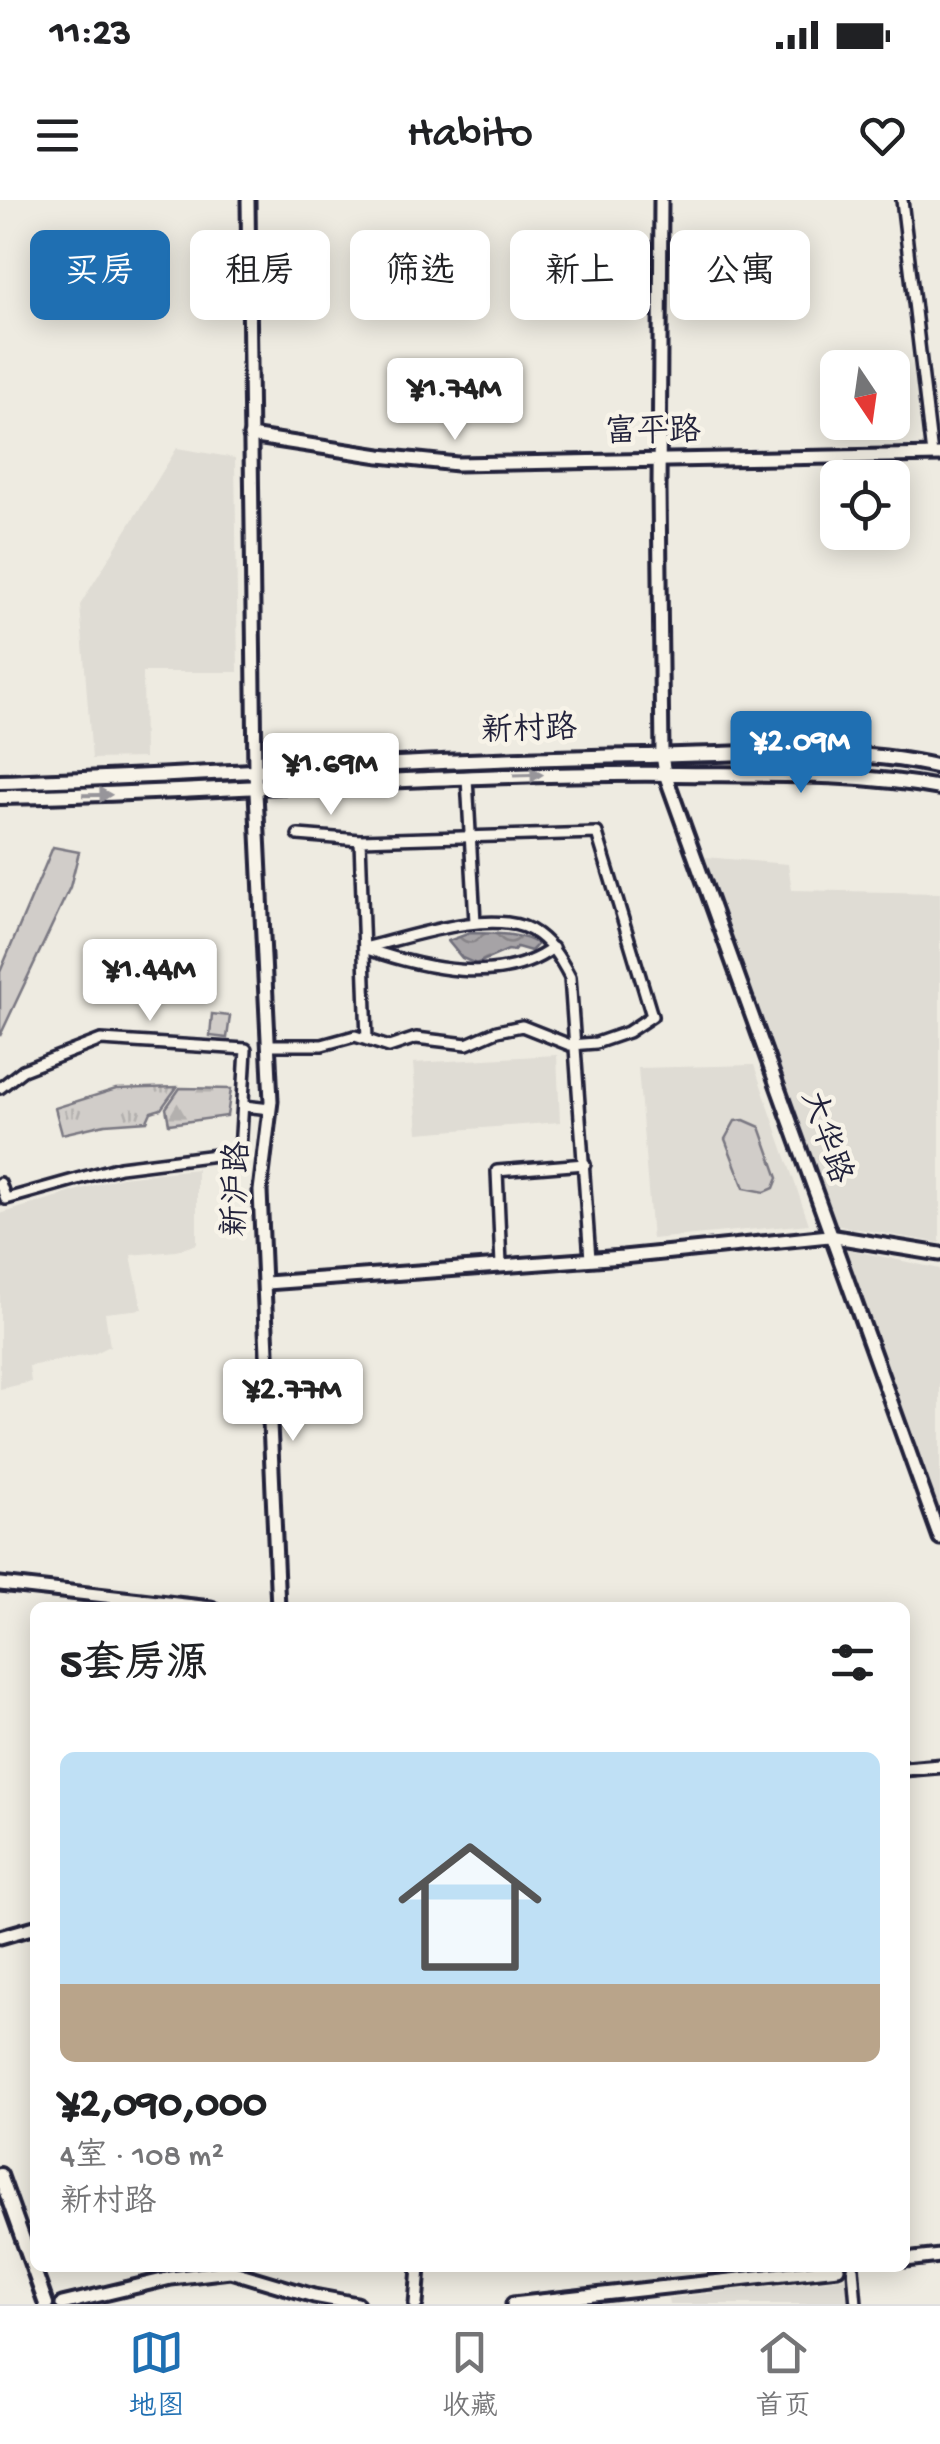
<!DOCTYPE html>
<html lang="zh">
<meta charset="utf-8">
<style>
body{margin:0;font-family:"Gochi Hand","LXGW WenKai TC",sans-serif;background:#f6f6f6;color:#202124;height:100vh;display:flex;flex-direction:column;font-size:38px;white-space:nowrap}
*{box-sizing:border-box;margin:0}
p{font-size:32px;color:#757577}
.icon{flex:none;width:55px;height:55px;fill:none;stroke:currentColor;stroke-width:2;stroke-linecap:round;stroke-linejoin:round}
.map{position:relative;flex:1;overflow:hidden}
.details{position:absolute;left:30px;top:1402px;width:880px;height:670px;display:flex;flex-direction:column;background:#fff;border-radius:15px;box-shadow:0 5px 25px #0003}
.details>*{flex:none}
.hud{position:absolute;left:30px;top:30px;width:880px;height:90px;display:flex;gap:20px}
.needle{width:65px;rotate:167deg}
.tools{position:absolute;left:820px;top:150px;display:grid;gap:20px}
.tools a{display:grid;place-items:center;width:90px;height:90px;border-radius:15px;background:#fff;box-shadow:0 5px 25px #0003;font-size:50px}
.price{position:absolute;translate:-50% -85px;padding:0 22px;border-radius:10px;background:#fff;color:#222;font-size:32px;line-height:65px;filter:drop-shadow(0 2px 5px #0008)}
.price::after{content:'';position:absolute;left:50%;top:60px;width:30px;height:22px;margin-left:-15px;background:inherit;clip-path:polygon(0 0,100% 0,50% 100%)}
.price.on{background:#1f6fb2;color:#fff}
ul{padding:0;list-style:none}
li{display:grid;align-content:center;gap:20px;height:530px;padding:0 30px}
li span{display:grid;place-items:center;height:310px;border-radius:15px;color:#555}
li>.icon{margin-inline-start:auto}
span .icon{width:180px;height:180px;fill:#fffc;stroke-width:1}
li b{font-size:42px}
h2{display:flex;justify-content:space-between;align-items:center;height:120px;padding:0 30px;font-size:42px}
.chip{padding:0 35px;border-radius:15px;background:#fff;box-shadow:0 5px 25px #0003;font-size:35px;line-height:90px}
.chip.on{background:#1f6fb2;color:#fff}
.status{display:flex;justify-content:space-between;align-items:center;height:70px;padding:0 50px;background:#fff;direction:ltr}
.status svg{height:28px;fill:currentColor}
header{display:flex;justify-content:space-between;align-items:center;height:130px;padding:0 30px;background:#fff;font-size:45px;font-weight:600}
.dock{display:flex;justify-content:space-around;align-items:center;height:140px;border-top:2px solid #e0e0e0;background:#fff;font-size:28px;color:#757577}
.dock a{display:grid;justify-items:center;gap:5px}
.dock .on{color:#1f6fb2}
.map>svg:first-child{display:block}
.built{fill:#dfdcd4}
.grass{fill:url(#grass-tufts);stroke:#7a7882;stroke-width:2.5}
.forest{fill:url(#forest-firs);stroke:#7a7882;stroke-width:2.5}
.garden{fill:#d1cdc9;stroke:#7a7882;stroke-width:2.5}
.water{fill:url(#water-waves);stroke:#716f7b;stroke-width:2.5}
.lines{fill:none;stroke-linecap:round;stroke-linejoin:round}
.minor-casing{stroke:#22223b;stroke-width:16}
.tertiary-casing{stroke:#22223b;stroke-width:19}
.secondary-casing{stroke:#22223b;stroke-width:20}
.minor{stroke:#f7f3e8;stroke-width:9}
.tertiary{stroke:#f7f3e8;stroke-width:11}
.secondary{stroke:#f7f3e8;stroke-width:12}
.oneway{fill:#97959a}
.labels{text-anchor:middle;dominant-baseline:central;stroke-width:9;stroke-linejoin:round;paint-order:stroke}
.street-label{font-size:32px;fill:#22223b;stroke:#f7f3e8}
</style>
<div class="status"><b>11:23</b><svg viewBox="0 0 49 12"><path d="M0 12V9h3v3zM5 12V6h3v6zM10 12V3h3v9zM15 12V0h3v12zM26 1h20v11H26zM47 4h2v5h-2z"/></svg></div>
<header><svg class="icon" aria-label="menu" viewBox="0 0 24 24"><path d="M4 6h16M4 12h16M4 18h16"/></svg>Habito<svg class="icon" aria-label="heart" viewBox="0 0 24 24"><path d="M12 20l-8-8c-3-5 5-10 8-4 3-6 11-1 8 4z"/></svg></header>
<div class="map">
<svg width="940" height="2104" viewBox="0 0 940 2104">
<defs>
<pattern id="grass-tufts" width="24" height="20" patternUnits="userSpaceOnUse" patternTransform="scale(2.5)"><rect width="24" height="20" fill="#d1cdc9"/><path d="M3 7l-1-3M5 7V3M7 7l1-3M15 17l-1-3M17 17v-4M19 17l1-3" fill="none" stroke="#b3b0ae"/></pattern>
<pattern id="forest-firs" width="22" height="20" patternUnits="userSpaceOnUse" patternTransform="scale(2.5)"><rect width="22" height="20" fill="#d1cdc9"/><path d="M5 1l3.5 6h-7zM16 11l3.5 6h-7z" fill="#b3b0ae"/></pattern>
<pattern id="water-waves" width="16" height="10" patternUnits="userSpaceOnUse" patternTransform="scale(2.5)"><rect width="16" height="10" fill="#a6a3a6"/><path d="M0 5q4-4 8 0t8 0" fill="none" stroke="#878488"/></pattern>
</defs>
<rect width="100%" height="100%" fill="#eeebe1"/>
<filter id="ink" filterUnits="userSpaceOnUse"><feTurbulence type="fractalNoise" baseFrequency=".01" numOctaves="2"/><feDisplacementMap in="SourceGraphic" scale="20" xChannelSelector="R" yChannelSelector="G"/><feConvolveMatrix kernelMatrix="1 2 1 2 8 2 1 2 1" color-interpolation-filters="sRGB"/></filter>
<g filter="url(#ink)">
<g class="built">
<polygon points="177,248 235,258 238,472 143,472 144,558 92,559 80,405"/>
<polygon points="705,657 788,664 792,690 940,693 940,1043 834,1025"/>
<polygon points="557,855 560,922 418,933 413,863"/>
<polygon points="754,865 809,1024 652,1039 638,868"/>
<polygon points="197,969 197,1044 176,1051 131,1055 142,1109 105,1113 110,1146 94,1154 29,1166 31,1182 0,1189 0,1014 121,977"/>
<polygon points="842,1048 940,1069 940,1313 927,1278"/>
<polygon points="848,2078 850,2104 669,2104 668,2098"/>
</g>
<polygon class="grass" points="177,887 161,909 151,912 147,921 105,924 62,934 55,908 116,889"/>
<polygon class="forest" points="180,888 231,889 227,916 169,924 166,908"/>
<g class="garden">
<polygon points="53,647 79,652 70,687 0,836 0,772"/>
<polygon points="212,814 230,816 227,838 210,836"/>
<polygon points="744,920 760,927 778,978 774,988 765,992 744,988 725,939 735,921"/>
</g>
<path class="water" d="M470,733C490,734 522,732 538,744L531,751L517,747L514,751L508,750L476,764L462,758L448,741Z"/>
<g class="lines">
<defs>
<g id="minor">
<polyline points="902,0 932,255"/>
<polyline points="467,578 475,722"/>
<polyline points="298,635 360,640"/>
<path d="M364,748C407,738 491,708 531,730C550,741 560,758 570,777L590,1059"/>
<path d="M367,749C423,768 501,787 553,748"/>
<polyline points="269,845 322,845 355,836 389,847 416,838 467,844 497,831 522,826 570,845 596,843 628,832 652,816 597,633 360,640 367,840"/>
<polyline points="0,888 23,870 101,840 246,849 240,952 120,967 6,999 0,983"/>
<polyline points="244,906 270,909"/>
<polyline points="501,1065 497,971 585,964"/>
<polyline points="853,2068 856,2104"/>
</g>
<g id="tertiary">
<polyline points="248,0 255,572 271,901 260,991 278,1408"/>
<polyline points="661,0 659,289 662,555 665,574 940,1338"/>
<polyline points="250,236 380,256 457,264 940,255"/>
<polyline points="266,1083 623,1057 829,1036 940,1054"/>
<polyline points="0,1384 211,1408"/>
<polyline points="905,1569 940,1566"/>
<polyline points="0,1737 35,1727"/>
<polyline points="905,2060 940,2056"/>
<polyline points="62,2104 171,2078 230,2071 314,2096 357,2104"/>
<polyline points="416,2104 419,2068"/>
<polyline points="513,2104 838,2068"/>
</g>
<g id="secondary">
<path d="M0,582C215,575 430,559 645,556C739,554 848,545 940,567"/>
<path d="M0,597C225,593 450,572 675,574C764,575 852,572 940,588"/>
<polyline points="0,1975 46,2104"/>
</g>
</defs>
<use href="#minor" class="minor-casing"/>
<use href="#tertiary" class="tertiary-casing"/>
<use href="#secondary" class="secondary-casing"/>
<use href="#minor" class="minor"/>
<use href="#tertiary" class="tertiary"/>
<use href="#secondary" class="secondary"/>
</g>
<defs><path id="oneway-solid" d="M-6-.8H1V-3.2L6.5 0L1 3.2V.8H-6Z" transform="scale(2.5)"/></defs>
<g class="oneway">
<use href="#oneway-solid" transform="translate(528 575) rotate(-2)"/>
<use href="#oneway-solid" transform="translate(97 595) rotate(-1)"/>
</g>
</g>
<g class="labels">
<g class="street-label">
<text transform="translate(653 234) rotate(-1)">富平路</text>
<text transform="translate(529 532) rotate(-2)">新村路</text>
<text transform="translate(824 938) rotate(71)">大华路</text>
<text transform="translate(239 989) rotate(-88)">新沪路</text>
</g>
</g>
</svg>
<div class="tools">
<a><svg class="needle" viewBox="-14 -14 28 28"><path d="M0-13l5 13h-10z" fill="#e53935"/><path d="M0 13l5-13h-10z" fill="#757577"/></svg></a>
<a><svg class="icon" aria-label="locate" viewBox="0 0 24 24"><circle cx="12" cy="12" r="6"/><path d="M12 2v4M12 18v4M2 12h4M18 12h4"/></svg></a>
</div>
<b class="price" style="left:455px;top:243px">¥1.74M</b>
<b class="price on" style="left:801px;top:596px">¥2.09M</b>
<b class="price" style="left:331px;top:618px">¥1.69M</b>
<b class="price" style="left:150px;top:824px">¥1.44M</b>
<b class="price" style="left:293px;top:1244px">¥2.77M</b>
<div class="hud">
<a class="chip on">买房</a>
<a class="chip">租房</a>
<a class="chip">筛选</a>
<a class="chip">新上</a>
<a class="chip">公寓</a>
</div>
<section class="details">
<h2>5套房源<svg class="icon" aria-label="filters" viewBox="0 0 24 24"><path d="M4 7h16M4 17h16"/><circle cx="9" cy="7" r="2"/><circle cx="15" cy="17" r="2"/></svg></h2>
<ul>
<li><span style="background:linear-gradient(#bfe0f5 75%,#b9a48a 0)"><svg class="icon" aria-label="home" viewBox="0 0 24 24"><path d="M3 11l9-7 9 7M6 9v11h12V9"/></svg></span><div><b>¥2,090,000</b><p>4室 · 108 m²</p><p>新村路</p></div></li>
</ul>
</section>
</div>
<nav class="dock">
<a class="on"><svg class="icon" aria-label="map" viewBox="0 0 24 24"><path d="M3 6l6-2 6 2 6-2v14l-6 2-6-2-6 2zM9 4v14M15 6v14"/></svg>地图</a>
<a><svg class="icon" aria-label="saved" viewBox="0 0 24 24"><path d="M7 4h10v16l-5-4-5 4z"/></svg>收藏</a>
<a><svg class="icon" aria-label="home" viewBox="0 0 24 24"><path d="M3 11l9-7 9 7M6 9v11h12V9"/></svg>首页</a>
</nav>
